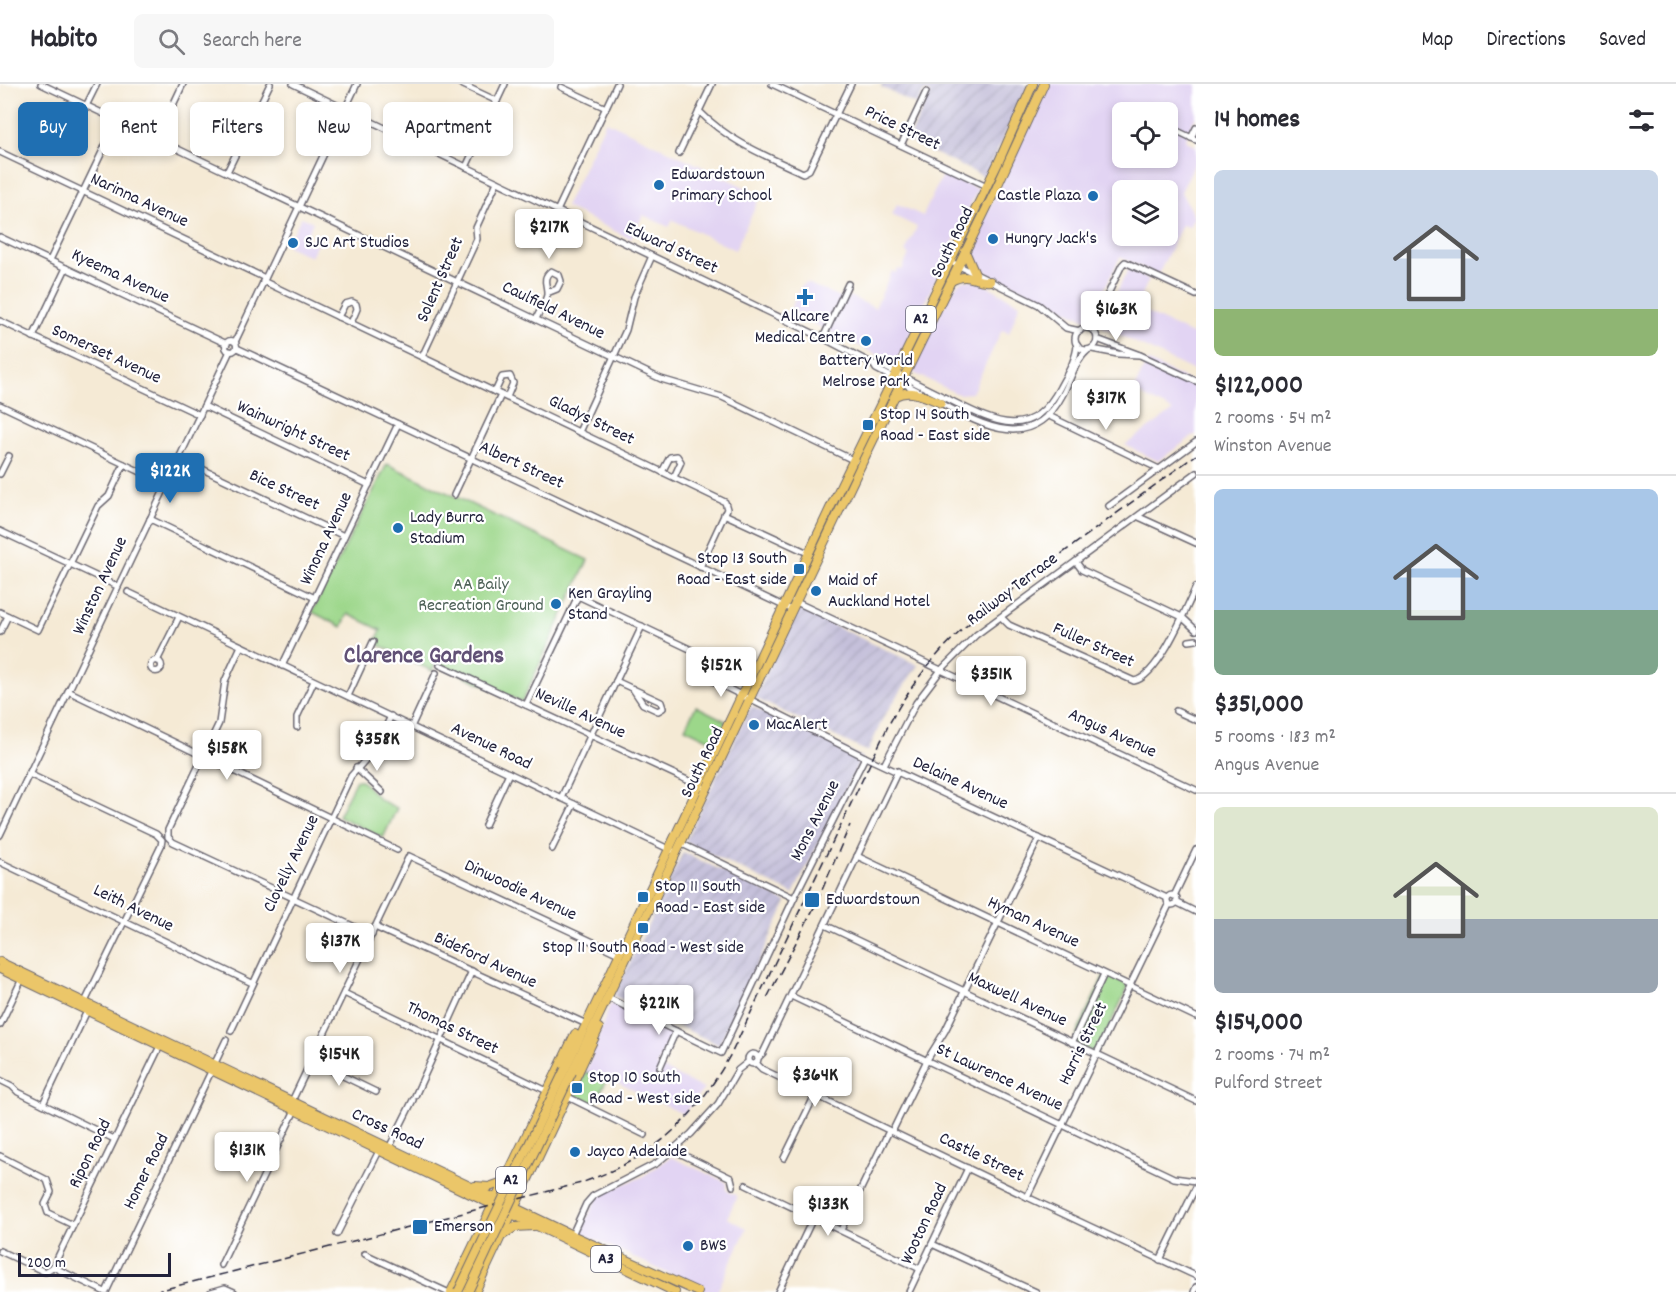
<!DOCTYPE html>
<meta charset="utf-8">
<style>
body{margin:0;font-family:Dekko,sans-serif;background:#f7f7f7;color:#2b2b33;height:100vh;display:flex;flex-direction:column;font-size:22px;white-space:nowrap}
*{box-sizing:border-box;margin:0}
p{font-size:20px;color:#7c7c81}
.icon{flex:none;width:33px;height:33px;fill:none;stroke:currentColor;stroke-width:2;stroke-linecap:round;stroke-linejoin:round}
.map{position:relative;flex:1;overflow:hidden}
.panel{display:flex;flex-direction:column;background:#fff;width:480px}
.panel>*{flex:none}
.guide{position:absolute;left:18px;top:18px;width:570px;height:54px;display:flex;gap:12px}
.controls{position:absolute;left:1112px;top:18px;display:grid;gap:12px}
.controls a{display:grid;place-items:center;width:66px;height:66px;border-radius:9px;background:#fff;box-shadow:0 3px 9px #0003;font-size:30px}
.scale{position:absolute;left:18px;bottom:15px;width:153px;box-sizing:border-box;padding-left:6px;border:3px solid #22223b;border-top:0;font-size:16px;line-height:21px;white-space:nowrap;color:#22223b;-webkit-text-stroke:4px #fff;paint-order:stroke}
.price{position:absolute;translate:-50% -51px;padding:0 14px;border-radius:6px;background:#fff;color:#222;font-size:20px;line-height:39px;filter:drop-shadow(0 2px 3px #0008)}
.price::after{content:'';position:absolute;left:50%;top:36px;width:18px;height:14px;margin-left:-9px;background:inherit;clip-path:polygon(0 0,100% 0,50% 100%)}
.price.on{background:#1f6fb2;color:#fff}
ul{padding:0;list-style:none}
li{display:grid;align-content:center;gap:12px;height:318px;padding:0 18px}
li+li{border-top:2px solid #e1e1e2}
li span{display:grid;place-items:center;height:186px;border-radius:9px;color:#555}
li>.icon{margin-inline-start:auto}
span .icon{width:108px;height:108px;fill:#fffc;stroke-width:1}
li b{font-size:26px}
h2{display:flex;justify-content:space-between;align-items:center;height:72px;padding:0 18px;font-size:26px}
.chip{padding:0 21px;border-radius:9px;background:#fff;box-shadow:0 3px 9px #0003;font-size:21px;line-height:54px}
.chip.on{background:#1f6fb2;color:#fff}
header{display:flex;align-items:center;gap:36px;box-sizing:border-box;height:84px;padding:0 30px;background:#fff;border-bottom:2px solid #e1e1e2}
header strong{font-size:28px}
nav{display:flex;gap:33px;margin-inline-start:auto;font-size:21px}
.search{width:420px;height:54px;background:#f7f7f7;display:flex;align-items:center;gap:15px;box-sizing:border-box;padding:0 21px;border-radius:9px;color:#7c7c81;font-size:22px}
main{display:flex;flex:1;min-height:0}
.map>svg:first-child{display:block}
.built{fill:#e2d4f3;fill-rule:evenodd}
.industrial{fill:url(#industrial-furrows)}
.green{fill:#9cd78a;stroke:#5f7c62;stroke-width:1.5}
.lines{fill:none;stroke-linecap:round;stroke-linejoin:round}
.minor-casing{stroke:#6c6871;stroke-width:8}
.highway-casing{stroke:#6c6871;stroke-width:10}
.minor{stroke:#fff;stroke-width:5}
.highway{stroke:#ebc669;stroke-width:8}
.rail{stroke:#22223b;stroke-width:1.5;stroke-dasharray:9 4.5;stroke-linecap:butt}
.highway-bridge-casing{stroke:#6c6871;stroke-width:10;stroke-linecap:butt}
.highway-bridge{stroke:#ebc669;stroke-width:8}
.poi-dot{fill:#1f6fb2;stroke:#fff;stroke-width:2}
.labels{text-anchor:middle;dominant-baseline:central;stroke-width:4.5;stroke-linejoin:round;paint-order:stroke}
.shield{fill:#fff;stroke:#646476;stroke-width:1.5}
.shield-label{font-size:16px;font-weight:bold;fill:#22223b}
.street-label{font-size:18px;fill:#22223b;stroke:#fff}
.poi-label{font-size:18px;fill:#22223b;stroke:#fff;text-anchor:start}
.park-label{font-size:18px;fill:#4d6157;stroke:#fff}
.district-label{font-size:24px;font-weight:bold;fill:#615176;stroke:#fff}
</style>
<header>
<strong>Habito</strong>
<div class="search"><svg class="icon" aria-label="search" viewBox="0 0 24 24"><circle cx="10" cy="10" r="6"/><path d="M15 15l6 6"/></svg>Search here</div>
<nav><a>Map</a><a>Directions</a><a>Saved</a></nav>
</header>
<main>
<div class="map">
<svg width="1196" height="1208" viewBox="0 0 1196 1208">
<defs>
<pattern id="industrial-furrows" width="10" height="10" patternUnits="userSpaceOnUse" patternTransform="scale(1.5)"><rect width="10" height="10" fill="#c5c0da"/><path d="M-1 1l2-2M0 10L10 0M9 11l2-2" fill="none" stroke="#a9a5bc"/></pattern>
</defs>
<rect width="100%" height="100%" fill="#fff"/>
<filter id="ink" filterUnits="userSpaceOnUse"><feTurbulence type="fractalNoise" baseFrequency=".0167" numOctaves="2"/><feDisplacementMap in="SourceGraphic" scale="12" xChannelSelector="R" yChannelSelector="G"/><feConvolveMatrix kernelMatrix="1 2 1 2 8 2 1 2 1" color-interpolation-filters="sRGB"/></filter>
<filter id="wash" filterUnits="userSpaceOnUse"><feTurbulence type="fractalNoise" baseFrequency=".008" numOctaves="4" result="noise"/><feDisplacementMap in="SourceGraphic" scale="24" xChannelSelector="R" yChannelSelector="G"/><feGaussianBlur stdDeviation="1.35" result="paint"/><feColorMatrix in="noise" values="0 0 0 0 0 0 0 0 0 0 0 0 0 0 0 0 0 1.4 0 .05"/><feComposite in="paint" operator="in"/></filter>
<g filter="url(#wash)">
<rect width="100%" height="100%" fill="#f5ead5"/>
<g class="built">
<path d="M1048,0H1196V32L1185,56L1196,62V77L1181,108L1194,133L1189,143L1182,141L1158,191L1120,173L1089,237L976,183L971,163ZM1122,28H1167V74H1122ZM1122,106H1167V152H1122Z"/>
<polygon points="606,37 761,111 735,166 673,136 669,143 643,131 631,155 565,123"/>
<polygon points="943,89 978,105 896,280 789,228 802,201 807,199 846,216 849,212 875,224 892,187 896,189 898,185 902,186 909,170 905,168 917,143 892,131 897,120 923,132"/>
<polygon points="301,133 313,138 306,153 317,159 311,173 287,162"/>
<polygon points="1128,185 1149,195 1136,224 1196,252 1196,288 1101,242"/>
<polygon points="977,196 1020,220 1009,249 1002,246 972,309 958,310 914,289 913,286 950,208 961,197"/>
<polygon points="1147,277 1196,300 1196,350 1158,377 1125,361 1173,327 1133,307"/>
<polygon points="610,920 615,920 673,947 657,982 704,1005 683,1030 608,994 606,997 586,988"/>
<polygon points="671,1073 726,1098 726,1106 737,1112 727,1134 747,1144 717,1208 708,1208 580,1148 598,1113 606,1107 642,1093"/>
</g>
<g class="industrial">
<polygon points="882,0 1023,0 1028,2 985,93 908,57 930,9 924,7 917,21 881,3"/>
<polygon points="797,524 918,581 883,634 868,668 755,614"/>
<polygon points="751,622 862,673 793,810 685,758"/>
<polygon points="683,768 787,818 719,961 614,912"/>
</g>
<g class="green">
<polygon points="387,380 588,476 522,618 436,579 432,587 375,559 381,546 348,530 342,543 312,528"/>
<polygon points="696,622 726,637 716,659 685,644"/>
<polygon points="356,696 361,696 380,716 397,724 383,754 338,732"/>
<polygon points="1105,889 1129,901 1096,970 1073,958"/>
<polygon points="586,988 606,997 594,1022 575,1011"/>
</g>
</g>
<g filter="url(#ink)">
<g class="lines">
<defs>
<g id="minor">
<polyline points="41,0 661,295 722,313 855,377"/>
<path d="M293,0L823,254L873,280H879C902,292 925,304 948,315C992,337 1031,360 1060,303C1067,290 1076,276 1077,261"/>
<polyline points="461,0 497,17"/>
<polyline points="772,0 987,102"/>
<polyline points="561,3 606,24"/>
<polyline points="86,22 97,0"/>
<path d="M699,27C728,57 766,72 803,89L809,86L851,0"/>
<polyline points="1173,45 1196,56"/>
<polyline points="1191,54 1196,44"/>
<polyline points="157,55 183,0"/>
<polyline points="901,61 926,8"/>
<polyline points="0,68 265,194"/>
<polyline points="679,69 712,0"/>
<polyline points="466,83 505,0"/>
<polyline points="227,88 270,0"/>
<polyline points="557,127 617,0"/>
<polyline points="0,153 227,260"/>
<polyline points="50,176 117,37"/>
<polyline points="949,177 1039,221 1066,244 1080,247"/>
<polyline points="263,197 725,418 727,425 700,483"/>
<polyline points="338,233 345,220 352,218 356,220 357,225 351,239"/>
<path d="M536,235C539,228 545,219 547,211C548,201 541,195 551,187L559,191L561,197L557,205L547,209"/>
<polyline points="0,237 200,331"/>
<circle cx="1086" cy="255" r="11"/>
<polyline points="1091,245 1122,181 1125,178 1196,211"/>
<polyline points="33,253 66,184"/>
<polyline points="823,254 848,200"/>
<polyline points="1097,255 1140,271 1196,297"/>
<circle cx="231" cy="262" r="5.5"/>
<polyline points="235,258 357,0"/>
<polyline points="237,264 792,526"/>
<polyline points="1092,265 1118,270 1139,271"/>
<polyline points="422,273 477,155 476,144 497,98"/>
<polyline points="873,280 876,285 920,308"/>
<polyline points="495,308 502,293 510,292 513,299 507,313"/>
<path d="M939,318C983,342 1032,370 1063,310C1071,295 1075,277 1088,266"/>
<polyline points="0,321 166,400"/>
<polyline points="204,322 369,401"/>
<polyline points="1047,331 1159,385"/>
<polyline points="579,348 626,246 634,213 652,172"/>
<polyline points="179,374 344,452"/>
<polyline points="662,388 670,373 677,372 681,378 674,393"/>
<polyline points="0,390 9,372"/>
<polyline points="454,411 501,311"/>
<polyline points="1109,422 1196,358"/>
<polyline points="724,430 810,470"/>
<polyline points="1139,433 1196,459"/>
<polyline points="150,435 315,514"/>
<polyline points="0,447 117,502"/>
<polyline points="1076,478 1082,486 1182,533 1196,546"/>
<polyline points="128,508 677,769"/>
<polyline points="794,517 1196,706"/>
<polyline points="0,528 38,546 98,422 109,412 124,380"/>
<path d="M1001,533L1009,541L1134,597C1158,593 1186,525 1196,503"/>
<polyline points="0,548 8,532"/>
<polyline points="1189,557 1196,556"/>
<polyline points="241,562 225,597 219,639 168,746 168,753 173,758 372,851"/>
<circle cx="156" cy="582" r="5.5"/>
<polyline points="157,577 179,533"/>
<polyline points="440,581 702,703"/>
<polyline points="282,582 398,340"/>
<polyline points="616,597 661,618 663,624 658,627 643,620 633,605"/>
<polyline points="68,607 397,766"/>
<polyline points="348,612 373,558"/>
<polyline points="526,621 578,512 694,567 699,574 704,589 711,596 865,673 1167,814"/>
<polyline points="1176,627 1196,636"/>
<polyline points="412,641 436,589"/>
<polyline points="297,643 297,633 314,597"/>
<polyline points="884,681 916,619 941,586 976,551 1196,389"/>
<polyline points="356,684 382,708"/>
<polyline points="29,690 156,750 162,756 161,762 85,918"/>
<polyline points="561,714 642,542"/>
<polyline points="485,741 509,689"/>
<polyline points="0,751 230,267"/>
<polyline points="680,759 794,814"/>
<polyline points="552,765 574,720"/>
<polyline points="857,772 1196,933"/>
<polyline points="0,778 252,899"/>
<circle cx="1172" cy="816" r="5"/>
<polyline points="1174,812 1196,766"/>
<polyline points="1176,818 1196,828"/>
<polyline points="825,841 1196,1017"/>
<polyline points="375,843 582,938"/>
<polyline points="344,909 547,1007"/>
<polyline points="791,912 1174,1094 1196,1097"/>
<polyline points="608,914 721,969 794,814 865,673"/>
<polyline points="0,941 22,895"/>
<polyline points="231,947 351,692 375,665 391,632"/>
<polyline points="1072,959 1104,890"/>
<circle cx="753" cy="975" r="5"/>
<polyline points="758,974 763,969 898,687"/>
<polyline points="312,977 376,1008"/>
<polyline points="756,979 762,985 1027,1113 1196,1192"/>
<polyline points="660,983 676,947"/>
<polyline points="0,996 12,1002 18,1008 114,1055"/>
<polyline points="415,1012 472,887"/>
<polyline points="568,1013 645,1051"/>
<polyline points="292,1017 409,772 619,870"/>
<polyline points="43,1020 87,927"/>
<polyline points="892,1048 927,976 945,947 1039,754"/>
<polyline points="389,1064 413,1016"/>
<polyline points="673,1066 731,1094 733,1102"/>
<polyline points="0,1072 47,1096 51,1108 45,1120 48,1129 73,1141"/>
<polyline points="784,1074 815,1011"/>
<polyline points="746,1101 920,1185"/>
<polyline points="1027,1113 1169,821"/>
<polyline points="841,1146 889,1047"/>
<polyline points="337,1150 379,1067"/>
<polyline points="571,1153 586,1120 593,1112 657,1079 691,1050 718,1020 738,986 748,978"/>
<polyline points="932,1160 1036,1208"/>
<polyline points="0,1167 45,1188 53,1183 160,962"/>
<polyline points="365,1170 447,1208"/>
<polyline points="1160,1176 1196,1103"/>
<polyline points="221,1181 295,1026"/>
<polyline points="53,1183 105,1208"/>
<polyline points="106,1208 226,956"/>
<polyline points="211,1208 225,1204 234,1208"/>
<polyline points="778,1208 813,1134"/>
<polyline points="909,1208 968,1084"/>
<polyline points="1194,1208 1196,1203"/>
</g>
<g id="highway">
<polyline points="965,167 975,190"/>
<path d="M951,197C970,187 974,199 990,197"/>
<path d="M895,312C910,304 927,313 941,319"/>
<polyline points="0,878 572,1151 698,1208"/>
<polyline points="0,885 675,1208"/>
<polyline points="565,985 833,418 999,77 1033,0"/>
<polyline points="572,988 862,379 995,107 1044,0"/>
<polyline points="475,1102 489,1103 503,1098"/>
<polyline points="503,1151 515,1143 534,1142"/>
<polyline points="451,1208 575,950"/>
<polyline points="475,1208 599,944"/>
</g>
</defs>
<use href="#minor" class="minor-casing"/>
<use href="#highway" class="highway-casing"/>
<use href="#minor" class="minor"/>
<use href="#highway" class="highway"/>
<g class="rail">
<polyline points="767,914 816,820 850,741"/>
<path d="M153,1208L581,1099C656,1072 693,1038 732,968L889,640C916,592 940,564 981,529L1196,371"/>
</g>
<defs>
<g id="highway-bridge">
<polyline points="458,1208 565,985"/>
<polyline points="468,1208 572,988"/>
</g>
</defs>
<use href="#highway-bridge" class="highway-bridge-casing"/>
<use href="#highway-bridge" class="highway-bridge"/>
</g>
</g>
<g class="poi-dot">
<circle cx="659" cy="101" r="6"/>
<circle cx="1093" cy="112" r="6"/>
<circle cx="993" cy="155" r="6"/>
<circle cx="293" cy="159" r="6"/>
<path d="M802 204h6v6h6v6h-6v6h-6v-6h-6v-6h6z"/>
<circle cx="866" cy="257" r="6"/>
<rect x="862" y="335" width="12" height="12" rx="3"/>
<circle cx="398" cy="444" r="6"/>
<rect x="793" y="479" width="12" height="12" rx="3"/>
<circle cx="816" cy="507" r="6"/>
<circle cx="556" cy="520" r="6"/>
<circle cx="754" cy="641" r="6"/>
<rect x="637" y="807" width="12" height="12" rx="3"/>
<rect x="804" y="808" width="16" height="16" rx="3"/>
<rect x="637" y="838" width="12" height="12" rx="3"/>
<rect x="571" y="998" width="12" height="12" rx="3"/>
<circle cx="575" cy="1068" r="6"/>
<rect x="412" y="1135" width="16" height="16" rx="3"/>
<circle cx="688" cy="1162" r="6"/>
</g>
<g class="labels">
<g class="shield">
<rect x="906" y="222" width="30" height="26" rx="4.5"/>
<rect x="496" y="1083" width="30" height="26" rx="4.5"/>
<rect x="591" y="1162" width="30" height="26" rx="4.5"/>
</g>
<g class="shield-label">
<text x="921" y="235">A2</text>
<text x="511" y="1096">A2</text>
<text x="606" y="1175">A3</text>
</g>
<g class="street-label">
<text transform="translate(902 45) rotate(26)">Price Street</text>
<text transform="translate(139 117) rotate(25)">Narinna Avenue</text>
<text transform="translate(953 159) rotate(-64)">South Road</text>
<text transform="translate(671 165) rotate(25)">Edward Street</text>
<text transform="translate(120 193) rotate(25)">Kyeema Avenue</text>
<text transform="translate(441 196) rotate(-66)">Solent Street</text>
<text transform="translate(553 227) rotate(26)">Caulfield Avenue</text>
<text transform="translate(106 271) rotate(25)">Somerset Avenue</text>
<text transform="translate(591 337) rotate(26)">Gladys Street</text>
<text transform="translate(293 348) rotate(25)">Wainwright Street</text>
<text transform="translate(521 382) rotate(25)">Albert Street</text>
<text transform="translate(284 407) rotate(25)">Bice Street</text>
<text transform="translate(327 455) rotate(-65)">Winona Avenue</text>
<text transform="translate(101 502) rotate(-65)">Winston Avenue</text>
<text transform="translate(1013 506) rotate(-37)">Railway Terrace</text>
<text transform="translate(1093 562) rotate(24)">Fuller Street</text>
<text transform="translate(580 630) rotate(25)">Neville Avenue</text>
<text transform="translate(1112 650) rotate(25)">Angus Avenue</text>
<text transform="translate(491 663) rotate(26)">Avenue Road</text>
<text transform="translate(703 679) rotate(-64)">South Road</text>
<text transform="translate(960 700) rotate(25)">Delaine Avenue</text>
<text transform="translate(816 737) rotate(-63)">Mons Avenue</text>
<text transform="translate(292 780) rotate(-64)">Clovelly Avenue</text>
<text transform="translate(520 807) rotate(25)">Dinwoodie Avenue</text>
<text transform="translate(133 825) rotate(26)">Leith Avenue</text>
<text transform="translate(1033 839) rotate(25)">Hyman Avenue</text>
<text transform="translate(485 877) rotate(25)">Bideford Avenue</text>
<text transform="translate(1017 916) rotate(25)">Maxwell Avenue</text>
<text transform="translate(452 945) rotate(26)">Thomas Street</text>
<text transform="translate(1084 960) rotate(-64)">Harris Street</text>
<text transform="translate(999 994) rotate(25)">St Lawrence Avenue</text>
<text transform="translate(387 1046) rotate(25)">Cross Road</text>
<text transform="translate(91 1070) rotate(-64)">Ripon Road</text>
<text transform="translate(981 1074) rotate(26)">Castle Street</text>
<text transform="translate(147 1088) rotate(-64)">Homer Road</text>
<text transform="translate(925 1140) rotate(-65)">Wooton Road</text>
</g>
<g class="poi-label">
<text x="671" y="91">Edwardstown<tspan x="671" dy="21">Primary School</tspan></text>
<text x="1081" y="112" text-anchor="end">Castle Plaza</text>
<text x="1005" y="155">Hungry Jack's</text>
<text x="305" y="159">SJC Art Studios</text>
<text x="805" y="233" text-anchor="middle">Allcare<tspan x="805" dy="21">Medical Centre</tspan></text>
<text x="866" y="277" text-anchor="middle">Battery World<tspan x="866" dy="21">Melrose Park</tspan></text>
<text x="880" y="331">Stop 14 South<tspan x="880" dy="21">Road - East side</tspan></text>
<text x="410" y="434">Lady Burra<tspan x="410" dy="21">Stadium</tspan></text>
<text x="787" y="475" text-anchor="end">Stop 13 South<tspan x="787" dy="21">Road - East side</tspan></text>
<text x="828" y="497">Maid of<tspan x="828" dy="21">Auckland Hotel</tspan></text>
<text x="568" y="510">Ken Grayling<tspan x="568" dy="21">Stand</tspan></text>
<text x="766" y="641">MacAlert</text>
<text x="655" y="803">Stop 11 South<tspan x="655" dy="21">Road - East side</tspan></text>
<text x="826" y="816">Edwardstown</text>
<text x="643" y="864" text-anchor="middle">Stop 11 South Road - West side</text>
<text x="589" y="994">Stop 10 South<tspan x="589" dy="21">Road - West side</tspan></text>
<text x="587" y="1068">Jayco Adelaide</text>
<text x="434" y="1143">Emerson</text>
<text x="700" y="1162">BWS</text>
</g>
<g class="park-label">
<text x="481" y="501">AA Baily<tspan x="481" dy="21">Recreation Ground</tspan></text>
</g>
<g class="district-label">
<text x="424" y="573">Clarence Gardens</text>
</g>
</g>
</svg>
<div class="controls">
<a><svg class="icon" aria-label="locate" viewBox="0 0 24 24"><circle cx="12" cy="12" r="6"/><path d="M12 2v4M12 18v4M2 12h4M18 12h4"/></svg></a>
<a><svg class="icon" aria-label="layers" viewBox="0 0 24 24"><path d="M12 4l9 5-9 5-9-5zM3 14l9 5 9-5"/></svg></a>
</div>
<div class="scale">200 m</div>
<b class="price" style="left:549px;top:176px">$217K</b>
<b class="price" style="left:1116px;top:258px">$163K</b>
<b class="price" style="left:1106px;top:347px">$317K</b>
<b class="price on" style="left:170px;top:420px">$122K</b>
<b class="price" style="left:721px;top:614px">$152K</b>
<b class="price" style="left:991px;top:623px">$351K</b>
<b class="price" style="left:377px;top:688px">$358K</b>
<b class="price" style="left:227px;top:697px">$158K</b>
<b class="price" style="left:340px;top:890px">$137K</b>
<b class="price" style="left:659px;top:952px">$221K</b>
<b class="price" style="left:339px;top:1003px">$154K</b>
<b class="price" style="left:815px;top:1024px">$364K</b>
<b class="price" style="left:247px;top:1099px">$131K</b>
<b class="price" style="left:828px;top:1153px">$133K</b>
<div class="guide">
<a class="chip on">Buy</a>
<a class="chip">Rent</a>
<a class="chip">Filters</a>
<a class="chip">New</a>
<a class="chip">Apartment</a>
</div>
</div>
<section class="panel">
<h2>14 homes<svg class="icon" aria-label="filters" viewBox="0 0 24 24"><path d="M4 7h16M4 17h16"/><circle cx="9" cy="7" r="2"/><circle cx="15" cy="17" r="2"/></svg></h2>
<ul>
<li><span style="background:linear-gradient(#c9d6e8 75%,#8fb573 0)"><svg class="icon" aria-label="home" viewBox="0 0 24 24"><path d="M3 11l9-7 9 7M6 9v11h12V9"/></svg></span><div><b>$122,000</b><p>2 rooms · 54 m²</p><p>Winston Avenue</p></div></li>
<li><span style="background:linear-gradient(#a9c7e8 65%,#7fa58c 0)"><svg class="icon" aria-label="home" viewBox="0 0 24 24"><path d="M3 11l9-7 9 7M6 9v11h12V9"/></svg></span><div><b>$351,000</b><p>5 rooms · 183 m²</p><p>Angus Avenue</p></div></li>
<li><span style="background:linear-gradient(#dfe7d0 60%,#9aa5b1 0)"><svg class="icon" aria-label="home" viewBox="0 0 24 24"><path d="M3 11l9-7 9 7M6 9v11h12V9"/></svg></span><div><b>$154,000</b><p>2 rooms · 74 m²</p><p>Pulford Street</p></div></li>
</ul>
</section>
</main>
